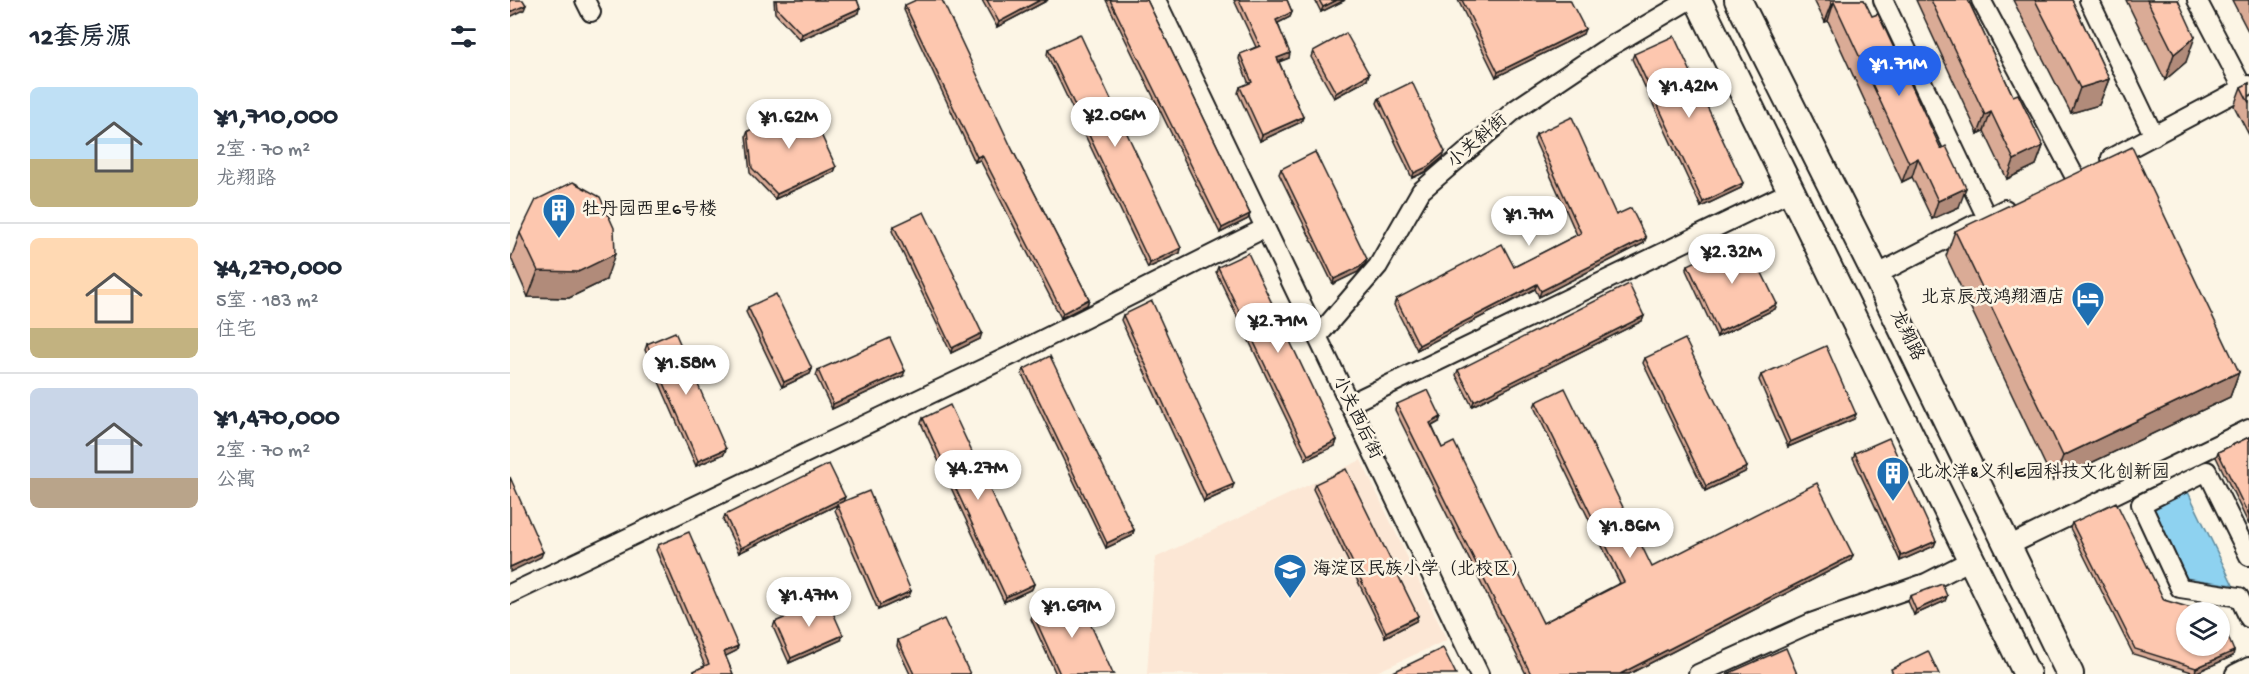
<!DOCTYPE html>
<html lang="zh">
<meta charset="utf-8">
<style>
body{margin:0;font-family:"Gochi Hand","LXGW WenKai TC",sans-serif;background:#f6f6f7;color:#1f2937;height:100vh;display:flex;flex-direction:column;font-size:22px;white-space:nowrap}
*{box-sizing:border-box;margin:0}
p{font-size:20px;color:#747a83}
.icon{flex:none;width:33px;height:33px;fill:none;stroke:currentColor;stroke-width:2;stroke-linecap:round;stroke-linejoin:round}
.map{position:relative;flex:1;overflow:hidden}
.details{display:flex;flex-direction:column;background:#fff;width:510px}
.details>*{flex:none}
.controls{position:absolute;left:1666px;top:602px;display:grid;gap:12px}
.controls a{display:grid;place-items:center;width:54px;height:54px;border-radius:50%;background:#fff;box-shadow:0 2px 4px #0004;font-size:30px}
.price{position:absolute;translate:-50% -51px;padding:0 14px;border-radius:21px;background:#fff;color:#222;font-size:20px;line-height:39px;filter:drop-shadow(0 2px 3px #0008)}
.price::after{content:'';position:absolute;left:50%;top:36px;width:18px;height:14px;margin-left:-9px;background:inherit;clip-path:polygon(0 0,100% 0,50% 100%)}
.price.selected{background:#2563eb;color:#fff}
ul{padding:0;list-style:none}
li{display:flex;align-items:center;gap:18px;height:150px;padding:0 30px}
li+li{border-top:2px solid #e0e1e3}
li span{display:grid;place-items:center;flex:none;width:168px;height:120px;border-radius:9px;color:#555}
li>.icon{margin-inline-start:auto}
span .icon{width:72px;height:72px;fill:#fffc;stroke-width:1}
li b{font-size:26px}
h2{display:flex;justify-content:space-between;align-items:center;height:72px;padding:0 30px;font-size:26px}
main{display:flex;flex:1;min-height:0}
.map>svg:first-child{display:block}
.built{fill:#fce7d5}
.water{fill:#8ed2f0;stroke:#60899b;stroke-width:1.5}
.lines{fill:none;stroke-linecap:round;stroke-linejoin:round}
.street-casing{stroke:#1c1c1c;stroke-width:22}
.secondary-casing{stroke:#1c1c1c;stroke-width:30}
.street{stroke:#fcf5e5;stroke-width:18}
.secondary{stroke:#fcf5e5;stroke-width:26}
.wall{fill:#daab96;stroke:#1c1c1c;stroke-width:1.5}
.shaded-wall{fill:#b18b7a;stroke:#1c1c1c;stroke-width:1.5}
.building{fill:#fdc7af;stroke:#1c1c1c;stroke-width:1.5}
.labels{text-anchor:middle;dominant-baseline:central;stroke-width:5;stroke-linejoin:round;paint-order:stroke}
.street-label{font-size:18px;fill:#1c1c1c;stroke:#fcf5e5}
.poi-label{font-size:18px;fill:#1c1c1c;stroke:#fcf5e5;text-anchor:start}
</style>
<main>
<section class="details">
<h2>12套房源<svg class="icon" aria-label="filters" viewBox="0 0 24 24"><path d="M4 7h16M4 17h16"/><circle cx="9" cy="7" r="2"/><circle cx="15" cy="17" r="2"/></svg></h2>
<ul>
<li><span style="background:linear-gradient(#bfe0f5 60%,#c2b280 0)"><svg class="icon" aria-label="home" viewBox="0 0 24 24"><path d="M3 11l9-7 9 7M6 9v11h12V9"/></svg></span><div><b>¥1,710,000</b><p>2室 · 70 m²</p><p>龙翔路</p></div></li>
<li><span style="background:linear-gradient(#ffd9b3 75%,#c2b280 0)"><svg class="icon" aria-label="home" viewBox="0 0 24 24"><path d="M3 11l9-7 9 7M6 9v11h12V9"/></svg></span><div><b>¥4,270,000</b><p>5室 · 183 m²</p><p>住宅</p></div></li>
<li><span style="background:linear-gradient(#c9d6e8 75%,#b9a48a 0)"><svg class="icon" aria-label="home" viewBox="0 0 24 24"><path d="M3 11l9-7 9 7M6 9v11h12V9"/></svg></span><div><b>¥1,470,000</b><p>2室 · 70 m²</p><p>公寓</p></div></li>
</ul>
</section>
<div class="map">
<svg width="1739" height="674" viewBox="0 0 1739 674">
<rect width="100%" height="100%" fill="#fcf5e5"/>
<filter id="ink" filterUnits="userSpaceOnUse"><feTurbulence type="fractalNoise" baseFrequency=".0167" numOctaves="2"/><feDisplacementMap in="SourceGraphic" scale="12" xChannelSelector="R" yChannelSelector="G"/><feConvolveMatrix kernelMatrix="1 2 1 2 8 2 1 2 1" color-interpolation-filters="sRGB"/></filter>
<g filter="url(#ink)">
<polygon class="built" points="851,460 937,640 862,674 637,674 645,558"/>
<polygon class="water" points="1678,492 1723,585 1675,578 1644,509"/>
<g class="lines">
<defs>
<g id="street">
<polyline points="75,0 81,12"/>
<polyline points="646,0 969,674"/>
<polyline points="1373,0 1477,218 1495,209"/>
<polyline points="1471,0 1565,177"/>
<polyline points="1579,0 1644,136"/>
<polyline points="1687,0 1733,88"/>
<polyline points="1601,158 1739,85"/>
<polyline points="1366,275 1465,224"/>
<polyline points="807,337 868,266 911,191 1006,109 1094,50 1179,0"/>
<polyline points="839,404 1281,191"/>
<polyline points="1498,546 1739,429"/>
<polyline points="1739,556 1697,471 1631,504 1670,588 1729,597 1739,618"/>
<polyline points="0,594 506,353 755,228"/>
<polyline points="1188,674 1301,623 1416,583 1461,560"/>
<polyline points="1725,674 1739,667"/>
</g>
<g id="secondary">
<polyline points="1188,0 1517,674"/>
<polyline points="1228,0 1366,275 1560,674"/>
</g>
</defs>
<use href="#street" class="street-casing"/>
<use href="#secondary" class="secondary-casing"/>
<use href="#street" class="street"/>
<use href="#secondary" class="secondary"/>
</g>
<g class="wall">
<polygon points="264,0 347,0 350,8 349,13 290,40 265,13"/>
<polygon points="472,0 538,0 487,27"/>
<polygon points="596,0 637,0 740,214 738,219 710,233"/>
<polygon points="724,0 777,0 782,12 780,17 768,23 779,58 769,62 793,117 791,122 750,141 728,93 730,87 739,84 729,59 730,54 746,47"/>
<polygon points="805,0 835,0 811,12"/>
<polygon points="948,0 1060,0 1073,34 986,77"/>
<polygon points="1304,0 1354,0 1449,207 1422,219 1402,177 1392,182 1318,21 1315,22"/>
<polygon points="1406,0 1458,0 1503,96 1533,146 1526,165 1497,179 1474,131 1468,134"/>
<polygon points="1503,0 1562,0 1599,79 1589,105 1561,113"/>
<polygon points="1616,0 1668,0 1676,62 1655,80"/>
<polygon points="1722,0 1739,0 1739,33"/>
<polygon points="395,5 503,151 579,299 577,305 551,318 470,160 465,162 394,10"/>
<polygon points="538,49 671,248 670,253 638,268 537,55"/>
<polygon points="803,51 857,80 824,98 801,57"/>
<polygon points="1124,54 1231,188 1191,207 1122,59"/>
<polygon points="1739,83 1739,135 1724,106 1731,87"/>
<polygon points="869,98 933,157 915,172 902,178 867,103"/>
<polygon points="238,131 326,167 324,172 265,199 240,173 236,136"/>
<polygon points="1026,134 1134,243 1029,297 1025,289 907,350 884,305 886,299 1004,267 1067,235 1024,139"/>
<polygon points="771,169 857,259 855,264 848,272 823,284 769,174"/>
<polygon points="384,226 470,339 441,353 382,231"/>
<polygon points="1445,231 1729,372 1720,397 1543,481 1436,256"/>
<polygon points="10,233 96,280 59,298 18,297 1,258"/>
<polygon points="1178,265 1267,304 1265,309 1207,337 1176,270"/>
<polygon points="708,267 827,440 825,446 796,460 706,272"/>
<polygon points="238,307 302,369 300,374 272,387 236,312"/>
<polygon points="613,315 722,489 694,502 611,320"/>
<polygon points="1134,316 1132,321 962,406 946,375 948,370"/>
<polygon points="137,344 216,449 214,454 186,466 135,350"/>
<polygon points="1135,358 1237,467 1235,472 1195,491 1133,363"/>
<polygon points="514,369 624,530 622,536 596,548 512,374"/>
<polygon points="308,370 393,376 322,409 306,376"/>
<polygon points="1251,375 1346,414 1344,419 1278,447 1249,380"/>
<polygon points="1026,402 1142,567 1343,555 1341,560 1119,674 1016,674 885,410 887,404 929,422 922,426 932,448 1033,623 1110,583 1024,407"/>
<polygon points="413,418 524,584 522,589 494,602 411,423"/>
<polygon points="1739,437 1739,525 1706,457 1708,452"/>
<polygon points="1345,453 1426,541 1424,546 1390,561 1343,458"/>
<polygon points="805,484 906,621 875,637 803,489"/>
<polygon points="334,502 401,591 399,596 368,610 325,510 327,505 229,553 213,520 215,515"/>
<polygon points="1562,523 1723,656 1685,673 1623,654 1560,528"/>
<polygon points="148,545 228,646 226,651 215,656 223,674 183,674 184,671 195,666 146,550"/>
<polygon points="1400,596 1437,596 1435,601 1404,615 1398,601"/>
<polygon points="523,614 603,674 546,674 521,619"/>
<polygon points="265,622 331,640 279,663 263,627"/>
<polygon points="388,640 460,674 400,674 387,646"/>
</g>
<g class="shaded-wall">
<polygon points="530,0 538,0 487,27 489,22"/>
<polygon points="827,0 835,0 811,12 813,7"/>
<polygon points="1324,2 1318,21 1315,22 1322,4"/>
<polygon points="16,5 14,10 0,17 0,12"/>
<polygon points="350,8 349,13 290,40 292,34"/>
<polygon points="782,12 780,17 764,25 766,20"/>
<polygon points="1075,29 1073,34 986,77 988,72"/>
<polygon points="1685,37 1676,62 1655,80 1664,54"/>
<polygon points="780,53 779,58 765,63 767,58"/>
<polygon points="859,74 857,80 824,98 826,93"/>
<polygon points="1599,79 1589,105 1561,113 1570,88"/>
<polygon points="1481,112 1474,131 1468,134 1475,115"/>
<polygon points="793,117 791,122 750,141 752,135"/>
<polygon points="1533,146 1526,165 1497,179 1504,160"/>
<polygon points="935,152 933,157 915,172 902,178 904,173"/>
<polygon points="472,155 470,160 465,162 467,157"/>
<polygon points="1408,158 1402,177 1392,182 1399,163"/>
<polygon points="326,167 324,172 265,199 267,194"/>
<polygon points="1233,183 1231,188 1191,207 1193,202"/>
<polygon points="1456,188 1449,207 1422,219 1428,201"/>
<polygon points="740,214 738,219 710,233 712,228"/>
<polygon points="1136,238 1134,243 1029,297 1031,291"/>
<polygon points="671,248 670,253 638,268 640,263"/>
<polygon points="105,254 96,280 59,298 18,297 28,271"/>
<polygon points="857,259 855,264 848,272 823,284 824,279"/>
<polygon points="1027,284 1025,289 907,350 909,345"/>
<polygon points="579,299 577,305 551,318 553,313"/>
<polygon points="1267,304 1265,309 1207,337 1209,332"/>
<polygon points="1134,316 1132,321 962,406 964,401"/>
<polygon points="472,333 470,339 441,353 442,348"/>
<polygon points="302,369 300,374 272,387 274,382"/>
<polygon points="395,371 393,376 322,409 323,404"/>
<polygon points="1729,372 1720,397 1543,481 1553,456"/>
<polygon points="1346,414 1344,419 1278,447 1280,442"/>
<polygon points="931,417 929,422 918,428 920,423"/>
<polygon points="827,440 825,446 796,460 798,455"/>
<polygon points="216,449 214,454 186,466 188,461"/>
<polygon points="1237,467 1235,472 1195,491 1196,486"/>
<polygon points="724,484 722,489 694,502 696,496"/>
<polygon points="335,497 333,502 229,553 231,548"/>
<polygon points="624,530 622,536 596,548 597,543"/>
<polygon points="1426,541 1424,546 1390,561 1391,556"/>
<polygon points="33,552 31,557 0,572 0,567"/>
<polygon points="1343,555 1341,560 1119,674 1110,674"/>
<polygon points="524,584 522,589 494,602 496,597"/>
<polygon points="401,591 399,596 368,610 370,605"/>
<polygon points="1437,596 1435,601 1404,615 1406,610"/>
<polygon points="908,616 906,621 875,637 876,632"/>
<polygon points="333,635 331,640 279,663 281,658"/>
<polygon points="228,646 226,651 212,658 214,652"/>
<polygon points="1724,651 1723,656 1685,673 1686,668"/>
</g>
<g class="building">
<polygon points="0,0 13,0 16,5 0,12"/>
<polygon points="266,0 347,0 350,8 292,34 267,8"/>
<polygon points="406,0 432,0 503,151 579,299 553,313 472,155 467,157 395,5"/>
<polygon points="477,0 530,0 489,22"/>
<polygon points="600,0 637,0 740,214 712,228"/>
<polygon points="729,0 777,0 782,12 766,20 780,53 767,58 793,117 752,135 730,87 742,82 730,54 750,46"/>
<polygon points="809,0 827,0 813,7"/>
<polygon points="952,0 1060,0 1075,29 988,72"/>
<polygon points="1320,0 1354,0 1362,16 1368,14 1431,149 1436,146 1456,188 1428,201 1408,158 1399,163 1324,2 1322,4"/>
<polygon points="1421,0 1458,0 1503,96 1508,94 1533,146 1504,160 1481,112 1475,115"/>
<polygon points="1525,0 1562,0 1599,79 1570,88"/>
<polygon points="1637,0 1668,0 1685,37 1664,54"/>
<polygon points="836,33 859,74 826,93 803,51"/>
<polygon points="570,34 671,248 640,263 538,49"/>
<polygon points="1164,36 1233,183 1193,202 1124,54"/>
<polygon points="902,82 935,152 917,167 904,173 869,98"/>
<polygon points="1739,83 1739,103 1731,87"/>
<polygon points="297,104 326,167 267,194 242,168 238,131"/>
<polygon points="1062,117 1106,215 1121,208 1136,238 1031,291 1027,284 909,345 886,299 992,244 1004,267 1071,233 1026,134"/>
<polygon points="1622,147 1729,372 1553,456 1445,231"/>
<polygon points="805,152 857,259 850,267 824,279 771,169"/>
<polygon points="63,182 90,197 104,228 105,254 68,272 28,271 10,233 26,200"/>
<polygon points="414,212 472,333 442,348 384,226"/>
<polygon points="1235,238 1267,304 1209,332 1178,265"/>
<polygon points="738,253 827,440 798,455 708,267"/>
<polygon points="1119,284 1134,316 964,401 948,370"/>
<polygon points="266,294 302,369 274,382 238,307"/>
<polygon points="642,301 724,484 696,496 613,315"/>
<polygon points="165,332 216,449 188,461 137,344"/>
<polygon points="380,338 395,371 323,404 308,370"/>
<polygon points="1175,339 1237,467 1196,486 1135,358"/>
<polygon points="1316,346 1346,414 1280,442 1251,375"/>
<polygon points="540,356 624,530 597,543 514,369"/>
<polygon points="1055,388 1142,567 1307,483 1343,555 1110,674 1021,674 887,404 918,390 931,417 920,423 932,448 944,442 1033,623 1114,582 1026,402"/>
<polygon points="440,405 524,584 496,597 413,418"/>
<polygon points="1739,437 1739,516 1708,452"/>
<polygon points="1379,438 1426,541 1391,556 1345,453"/>
<polygon points="319,464 335,497 231,548 215,515"/>
<polygon points="836,469 908,616 876,632 805,484"/>
<polygon points="0,477 33,552 0,567"/>
<polygon points="359,491 401,591 370,605 327,504"/>
<polygon points="1606,502 1654,600 1695,612 1677,612 1677,645 1710,645 1710,618 1724,651 1686,668 1625,649 1562,523"/>
<polygon points="179,532 228,646 214,652 223,674 185,674 184,671 199,664 148,545"/>
<polygon points="1432,584 1437,596 1406,610 1400,596"/>
<polygon points="567,594 603,674 550,674 523,614"/>
<polygon points="317,599 333,635 281,658 265,622"/>
<polygon points="434,619 460,674 404,674 388,640"/>
<polygon points="933,648 946,674 879,674"/>
<polygon points="1276,648 1287,674 1217,674"/>
<polygon points="1418,651 1429,674 1383,674 1381,669"/>
</g>
</g>
<defs>
<symbol id="building-pin" viewBox="-11 -11 22 30"><path d="M0 17L-7.5 6A9.5 9.5 0 1 1 7.5 6Z" fill="#1f6fb2" stroke="#fcf5e5"/><path d="M-4-6H4V6H1V3H-1V6H-4ZM-2.5-4.3h1.7v1.8h-1.7ZM.8-4.3h1.7v1.8H.8ZM-2.5-1h1.7V.8h-1.7ZM.8-1h1.7V.8H.8Z" fill="#fff"/></symbol>
<symbol id="hotel-pin" viewBox="-11 -11 22 30"><path d="M0 17L-7.5 6A9.5 9.5 0 1 1 7.5 6Z" fill="#1f6fb2" stroke="#fcf5e5"/><path d="M-6-4.5h1.5V1H6V5H4.5V3h-9V5H-6ZM-4 0a1.8 1.8 0 1 1 3.6 0ZM.5 0V-2.5h3Q6-2.5 6 0Z" fill="#fff"/></symbol>
<symbol id="school-pin" viewBox="-11 -11 22 30"><path d="M0 17L-7.5 6A9.5 9.5 0 1 1 7.5 6Z" fill="#1f6fb2" stroke="#fcf5e5"/><path d="M0-5L7-2L0 1L-7-2ZM-4 1L0 2.5L4 1V4Q0 6-4 4Z" fill="#fff"/></symbol>
</defs>
<g fill-rule="evenodd">
<use href="#building-pin" x="30" y="191" width="38" height="52"/>
<use href="#hotel-pin" x="1559" y="279" width="38" height="52"/>
<use href="#building-pin" x="1364" y="454" width="38" height="52"/>
<use href="#school-pin" x="761" y="551" width="38" height="52"/>
</g>
<g class="labels">
<g class="street-label">
<text transform="translate(968 142) rotate(-41)">小关斜街</text>
<text transform="translate(1396 336) rotate(64)">龙翔路</text>
<text transform="translate(846 418) rotate(64)">小关西后街</text>
</g>
<g class="poi-label">
<text x="72" y="210">牡丹园西里6号楼</text>
<text x="1555" y="298" text-anchor="end">北京辰茂鸿翔酒店</text>
<text x="1406" y="473">北冰洋&amp;义利E园科技文化创新园</text>
<text x="803" y="570">海淀区民族小学（北校区）</text>
</g>
</g>
</svg>
<div class="controls">
<a><svg class="icon" aria-label="layers" viewBox="0 0 24 24"><path d="M12 4l9 5-9 5-9-5zM3 14l9 5 9-5"/></svg></a>
</div>
<b class="price selected" style="left:1389px;top:97px">¥1.71M</b>
<b class="price" style="left:1179px;top:119px">¥1.42M</b>
<b class="price" style="left:605px;top:148px">¥2.06M</b>
<b class="price" style="left:279px;top:150px">¥1.62M</b>
<b class="price" style="left:1019px;top:247px">¥1.7M</b>
<b class="price" style="left:1222px;top:285px">¥2.32M</b>
<b class="price" style="left:768px;top:354px">¥2.71M</b>
<b class="price" style="left:176px;top:396px">¥1.58M</b>
<b class="price" style="left:468px;top:501px">¥4.27M</b>
<b class="price" style="left:1120px;top:559px">¥1.86M</b>
<b class="price" style="left:299px;top:628px">¥1.47M</b>
<b class="price" style="left:562px;top:639px">¥1.69M</b>
</div>
</main>
